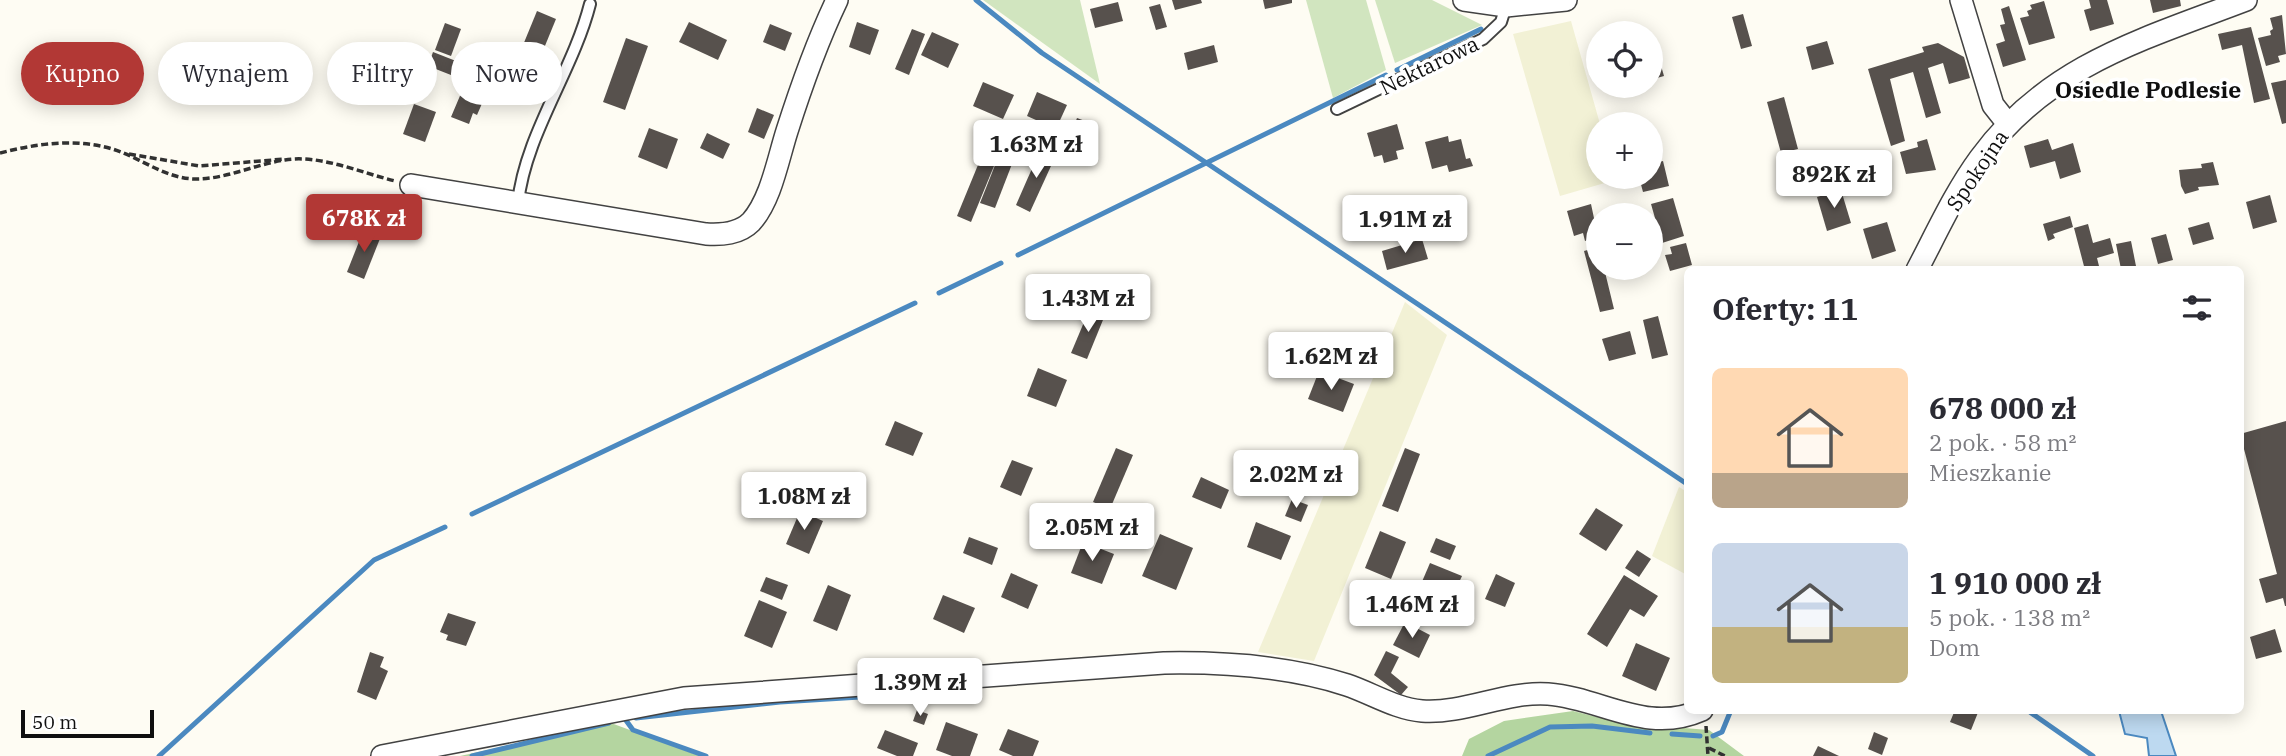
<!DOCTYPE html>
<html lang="pl">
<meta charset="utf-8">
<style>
body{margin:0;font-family:"IBM Plex Serif",serif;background:#f2f2f3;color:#2b2b33;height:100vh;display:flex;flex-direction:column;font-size:26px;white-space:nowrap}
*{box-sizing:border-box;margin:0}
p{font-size:23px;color:#7c7c81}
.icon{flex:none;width:38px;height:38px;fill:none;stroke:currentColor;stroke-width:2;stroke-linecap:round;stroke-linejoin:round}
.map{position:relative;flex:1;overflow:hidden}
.side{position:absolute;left:1684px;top:266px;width:560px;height:448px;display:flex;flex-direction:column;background:#fff;border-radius:10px;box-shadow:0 4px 18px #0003}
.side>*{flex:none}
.top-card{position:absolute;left:21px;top:42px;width:665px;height:63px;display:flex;gap:14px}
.tools{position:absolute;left:1586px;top:21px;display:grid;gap:14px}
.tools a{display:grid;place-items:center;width:77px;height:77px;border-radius:50%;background:#fff;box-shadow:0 4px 18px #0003;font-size:35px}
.scale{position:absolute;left:21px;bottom:18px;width:133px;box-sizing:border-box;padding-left:7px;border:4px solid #0f0f0f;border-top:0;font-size:19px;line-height:24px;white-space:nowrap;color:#0f0f0f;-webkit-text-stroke:5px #fff;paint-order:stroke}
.price{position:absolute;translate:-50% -60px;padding:0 16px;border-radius:7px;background:#fff;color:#222;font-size:23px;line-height:46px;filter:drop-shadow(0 2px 4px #0008)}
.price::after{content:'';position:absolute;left:50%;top:42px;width:21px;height:16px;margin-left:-10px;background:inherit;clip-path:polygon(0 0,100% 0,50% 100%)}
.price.active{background:#b23835;color:#fff}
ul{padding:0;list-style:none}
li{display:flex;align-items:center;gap:21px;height:175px;padding:0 28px}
li span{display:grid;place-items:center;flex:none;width:196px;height:140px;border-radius:10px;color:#555}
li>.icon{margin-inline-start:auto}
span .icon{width:84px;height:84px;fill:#fffc;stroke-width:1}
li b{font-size:30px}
h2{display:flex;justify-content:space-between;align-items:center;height:84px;padding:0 28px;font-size:30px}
.chip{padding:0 24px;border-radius:32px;background:#fff;box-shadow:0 4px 18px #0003;font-size:24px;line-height:63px}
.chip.active{background:#b23835;color:#fff}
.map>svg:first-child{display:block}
.farmland{fill:#f2f1d5}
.green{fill:#d1e5bf}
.forest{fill:#b4d5a0}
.water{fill:#bdd9f0;stroke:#4b89c0;stroke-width:2}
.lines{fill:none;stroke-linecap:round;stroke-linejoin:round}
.stream{stroke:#4b89c0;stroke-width:5}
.building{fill:#57514d}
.lane-casing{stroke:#424242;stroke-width:14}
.street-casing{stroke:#424242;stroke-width:24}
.path{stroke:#313131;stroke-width:3.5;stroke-dasharray:7 3.5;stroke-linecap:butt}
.lane{stroke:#fff;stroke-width:10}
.street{stroke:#fff;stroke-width:21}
.labels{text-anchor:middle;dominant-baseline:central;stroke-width:7;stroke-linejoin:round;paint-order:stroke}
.street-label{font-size:21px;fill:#0f0f0f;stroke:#fff}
.neighbourhood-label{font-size:23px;font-weight:bold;fill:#0f0f0f;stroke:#fff}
</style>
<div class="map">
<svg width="2286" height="756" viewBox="0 0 2286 756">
<rect width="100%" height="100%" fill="#fefcf3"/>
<g class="farmland">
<polygon points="1571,21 1600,124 1598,177 1614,177 1615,180 1560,196 1513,34"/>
<polygon points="1405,302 1447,335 1314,661 1258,652"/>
<polygon points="1679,487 1687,492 1687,575 1652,556"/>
</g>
<g class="green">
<polygon points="983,0 1080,0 1100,84"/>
<polygon points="1306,0 1366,0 1386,70 1333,98"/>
<polygon points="1375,0 1432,0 1482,25 1395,63"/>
</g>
<g class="forest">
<polygon points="1573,711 1621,723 1709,730 1744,756 1462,756 1469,739 1504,721"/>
<polygon points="611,723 700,756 460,756"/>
</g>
<polygon class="water" points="2119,711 2161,711 2176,756 2149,756 2147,738 2125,734"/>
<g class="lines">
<g class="stream">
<polyline points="976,0 1042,53 1687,484"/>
<polyline points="1397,70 1481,29"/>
<polyline points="1018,255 1386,75"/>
<polyline points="939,293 1001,263"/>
<polyline points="472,514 915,303"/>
<polyline points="2027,710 2093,756"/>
<polyline points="636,718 780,702 940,692"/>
<polyline points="625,719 633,730 706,756"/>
<polyline points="1672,734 1700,736"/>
<polyline points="1713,736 1722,732 1731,710"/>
<polyline points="159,756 374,560 445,527"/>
<polyline points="472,756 609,723"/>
<polyline points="1488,756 1550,727 1592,726 1650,733"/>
</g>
</g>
<g class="building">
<polygon points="1172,0 1201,0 1202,3 1175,10"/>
<polygon points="1263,0 1292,0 1292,3 1265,9"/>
<polygon points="2089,0 2107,0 2114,24 2090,31 2084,10 2091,8"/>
<polygon points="2150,0 2180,0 2181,6 2153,13"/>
<polygon points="2044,1 2055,38 2029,45 2020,18 2029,16 2027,11 2032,9 2030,5"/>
<polygon points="1118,2 1123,21 1095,28 1090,9"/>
<polygon points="1160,4 1167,27 1156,30 1149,7"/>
<polygon points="2009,6 2026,60 2003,67 1996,44 2005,41 2000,25 2005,24 2001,9"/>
<polygon points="537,11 556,19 533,75 514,67"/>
<polygon points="1743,14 1752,46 1741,49 1732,17"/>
<polygon points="2282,15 2286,54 2278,56 2280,62 2266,66 2258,38 2271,35 2270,31 2273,29 2270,18"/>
<polygon points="689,22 727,40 718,60 679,42"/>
<polygon points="857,22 879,30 870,55 849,47"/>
<polygon points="445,23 461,29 451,56 435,50"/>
<polygon points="770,24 792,33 785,51 763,42"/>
<polygon points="2251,27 2270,99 2254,103 2242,45 2222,50 2218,34"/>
<polygon points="912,29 925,34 909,75 895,69"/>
<polygon points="932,32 959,44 948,68 921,55"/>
<polygon points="626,38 648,46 625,110 603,102"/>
<polygon points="1827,41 1834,64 1812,70 1806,47"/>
<polygon points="1938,43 1964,57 1970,78 1949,84 1943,63 1928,68 1941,113 1926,118 1913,72 1890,79 1905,141 1891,146 1868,69 1924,52 1922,47"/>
<polygon points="1214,45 1218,62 1188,70 1184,53"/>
<polygon points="1655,45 1664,76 1650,80 1650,46"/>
<polygon points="433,52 456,61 451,75 428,66"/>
<polygon points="2286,80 2286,123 2282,124 2271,83"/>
<polygon points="983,82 1014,95 1003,119 973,106"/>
<polygon points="465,84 487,92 477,115 473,113 469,124 451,117"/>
<polygon points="1037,92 1067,105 1056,129 1027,116"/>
<polygon points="1784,97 1798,149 1781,153 1767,102"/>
<polygon points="414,104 436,112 425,142 403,134"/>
<polygon points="757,108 774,115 764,139 748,132"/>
<polygon points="1077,118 1096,125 1083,156 1065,149"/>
<polygon points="1397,124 1404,149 1396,151 1398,159 1384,163 1382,155 1374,157 1367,133"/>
<polygon points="649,128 678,139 667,169 638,157"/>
<polygon points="707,133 730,144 723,159 700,148"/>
<polygon points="1448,136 1449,142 1461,139 1466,159 1470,158 1473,166 1449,172 1447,165 1432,169 1425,142"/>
<polygon points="1927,139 1936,170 1906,174 1900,152 1918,147 1917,142"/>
<polygon points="2048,139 2052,150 2073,143 2081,172 2060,179 2055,161 2030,168 2024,146"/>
<polygon points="1005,140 1019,146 995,208 980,203"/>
<polygon points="1041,148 1056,155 1030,212 1016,205"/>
<polygon points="980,160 994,166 971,222 957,216"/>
<polygon points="1886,160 1891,177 1871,182 1869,177 1861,179 1858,167"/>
<polygon points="1663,161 1669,186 1643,192 1639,177 1650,177 1650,164"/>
<polygon points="2213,162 2219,185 2198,187 2199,190 2185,194 2181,186 2179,170 2202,168 2201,164"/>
<polygon points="1841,190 1851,223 1827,231 1817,197"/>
<polygon points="2270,195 2277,222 2253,229 2246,202"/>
<polygon points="1381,198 1390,232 1377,236 1368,202"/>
<polygon points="1673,198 1684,236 1662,243 1651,204"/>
<polygon points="1591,204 1598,237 1585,241 1583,233 1574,236 1567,211"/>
<polygon points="2070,216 2073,227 2053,234 2055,238 2048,241 2043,224"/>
<polygon points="1887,222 1896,251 1872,259 1863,229"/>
<polygon points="2209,222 2214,239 2193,245 2188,228"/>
<polygon points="2088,224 2093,243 2110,238 2114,253 2097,258 2100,270 2085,270 2074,228"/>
<polygon points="364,229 381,236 364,279 347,272"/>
<polygon points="2166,234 2173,260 2158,264 2151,238"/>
<polygon points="1422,239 1428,259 1387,270 1382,251"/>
<polygon points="2131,241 2136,266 2121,269 2116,244"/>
<polygon points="1686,243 1692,265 1670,271 1665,255 1672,254 1670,247"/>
<polygon points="1598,247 1598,268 1604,268 1614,309 1600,312 1584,251"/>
<polygon points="1090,308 1105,315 1087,359 1071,353"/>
<polygon points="1658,316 1668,355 1652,359 1643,320"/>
<polygon points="1630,331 1636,354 1609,361 1602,339"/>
<polygon points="1038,368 1067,380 1056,407 1027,396"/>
<polygon points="1319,371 1354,384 1343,412 1308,399"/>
<polygon points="895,421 923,433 913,456 885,445"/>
<polygon points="2286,421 2286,606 2285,606 2283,598 2266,603 2259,579 2277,574 2240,434"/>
<polygon points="1116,448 1133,455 1110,509 1093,502"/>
<polygon points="1405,448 1420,454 1398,512 1382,506"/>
<polygon points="1012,460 1033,468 1021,496 1000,487"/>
<polygon points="1201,477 1229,490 1221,509 1192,497"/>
<polygon points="1292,499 1308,505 1301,522 1285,516"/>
<polygon points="1596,508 1623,525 1606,551 1579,534"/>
<polygon points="800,511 823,521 809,554 786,544"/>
<polygon points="1256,522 1291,536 1281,560 1247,547"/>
<polygon points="1380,531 1406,542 1391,579 1365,568"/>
<polygon points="1160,534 1193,548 1176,590 1142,576"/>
<polygon points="969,537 998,548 992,565 963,553"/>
<polygon points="1436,538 1456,546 1450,560 1430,552"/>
<polygon points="1083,542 1114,554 1102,584 1071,573"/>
<polygon points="1637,550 1651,559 1639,577 1625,568"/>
<polygon points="1430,563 1462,576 1449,604 1418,591"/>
<polygon points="1011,573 1038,585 1028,609 1001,597"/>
<polygon points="1496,574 1515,583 1505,607 1485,599"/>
<polygon points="1624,575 1658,596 1644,617 1630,609 1607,647 1587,634"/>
<polygon points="766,577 788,585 782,600 760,591"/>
<polygon points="828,585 851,595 837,631 813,621"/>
<polygon points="943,595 975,608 964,633 933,619"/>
<polygon points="759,600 787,612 772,648 744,636"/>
<polygon points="448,613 476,622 466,646 446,640 448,635 440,632"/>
<polygon points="1405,622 1430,635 1419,658 1393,645"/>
<polygon points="2275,629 2282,652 2256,659 2250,637"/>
<polygon points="1636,643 1670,658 1656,691 1622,676"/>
<polygon points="1386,651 1399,657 1391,673 1408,687 1401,695 1374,675"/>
<polygon points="370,652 384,657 380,667 388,671 376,700 357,692"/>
<polygon points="917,710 928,714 924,725 913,721"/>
<polygon points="1955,710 1979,710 1971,730 1950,722"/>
<polygon points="946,722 978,734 970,756 952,756 936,750"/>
<polygon points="1008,729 1039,741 1033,756 1013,756 999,750"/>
<polygon points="885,730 918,743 913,756 897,756 877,748"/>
<polygon points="1874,732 1888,738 1882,755 1868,749"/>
<polygon points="1818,746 1839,756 1813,756"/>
</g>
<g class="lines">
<defs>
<g id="lane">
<polyline points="1337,109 1483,39 1501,22 1506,6"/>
<path d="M518,203C525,135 573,71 590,4"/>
</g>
<g id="street">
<polyline points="1464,0 1506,6 1566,0"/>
<polyline points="1961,0 1993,105 2008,124"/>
<path d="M411,185L706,234C722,235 739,234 751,222C771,200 778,159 787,131C801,87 817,42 837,0"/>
<path d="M1917,270C1937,232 1955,192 1980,158C2048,65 2144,39 2246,0"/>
<path d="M382,756L684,698L1164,663C1224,662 1289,666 1347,685C1371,693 1396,709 1422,711C1465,714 1505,691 1548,694C1602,698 1646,735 1702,710"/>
</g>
</defs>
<use href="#lane" class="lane-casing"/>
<use href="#street" class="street-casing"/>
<g class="path">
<path d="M0,153C39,143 83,137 121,152C146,162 169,179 196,179C227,179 256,164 285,160C319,154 362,173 395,181"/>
<polyline points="129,154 199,166 285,159"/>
<polyline points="1706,726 1708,756"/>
<polyline points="1709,748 1725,756"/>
</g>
<use href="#lane" class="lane"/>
<use href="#street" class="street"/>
</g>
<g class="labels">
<g class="street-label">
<text transform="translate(1429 65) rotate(-26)">Nektarowa</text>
<text transform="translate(1977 170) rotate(-56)">Spokojna</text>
</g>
<g class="neighbourhood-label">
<text x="2148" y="89">Osiedle Podlesie</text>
</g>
</g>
</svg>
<div class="tools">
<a><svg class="icon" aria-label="locate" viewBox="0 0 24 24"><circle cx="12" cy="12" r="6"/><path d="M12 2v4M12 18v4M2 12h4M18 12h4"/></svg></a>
<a>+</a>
<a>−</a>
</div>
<div class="scale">50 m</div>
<b class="price" style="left:1036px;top:180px">1.63M zł</b>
<b class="price" style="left:1834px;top:210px">892K zł</b>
<b class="price active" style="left:364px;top:254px">678K zł</b>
<b class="price" style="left:1405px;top:255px">1.91M zł</b>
<b class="price" style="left:1088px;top:334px">1.43M zł</b>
<b class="price" style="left:1331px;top:392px">1.62M zł</b>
<b class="price" style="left:1296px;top:510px">2.02M zł</b>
<b class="price" style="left:804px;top:532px">1.08M zł</b>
<b class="price" style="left:1092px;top:563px">2.05M zł</b>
<b class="price" style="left:1412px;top:640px">1.46M zł</b>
<b class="price" style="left:920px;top:718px">1.39M zł</b>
<div class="top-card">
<a class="chip active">Kupno</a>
<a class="chip">Wynajem</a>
<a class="chip">Filtry</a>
<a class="chip">Nowe</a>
</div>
<section class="side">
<h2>Oferty: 11<svg class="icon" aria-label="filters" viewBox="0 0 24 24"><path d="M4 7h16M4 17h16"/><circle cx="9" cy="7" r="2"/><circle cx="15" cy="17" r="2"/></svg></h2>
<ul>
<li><span style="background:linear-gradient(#ffd9b3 75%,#b9a48a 0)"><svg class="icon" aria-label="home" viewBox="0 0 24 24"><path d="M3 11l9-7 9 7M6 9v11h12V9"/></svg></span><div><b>678 000 zł</b><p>2 pok. · 58 m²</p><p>Mieszkanie</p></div></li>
<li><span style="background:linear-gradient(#c9d6e8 60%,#c2b280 0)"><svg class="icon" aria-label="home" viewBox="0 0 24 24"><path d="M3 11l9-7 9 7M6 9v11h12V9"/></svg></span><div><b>1 910 000 zł</b><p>5 pok. · 138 m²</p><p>Dom</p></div></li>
</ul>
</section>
</div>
